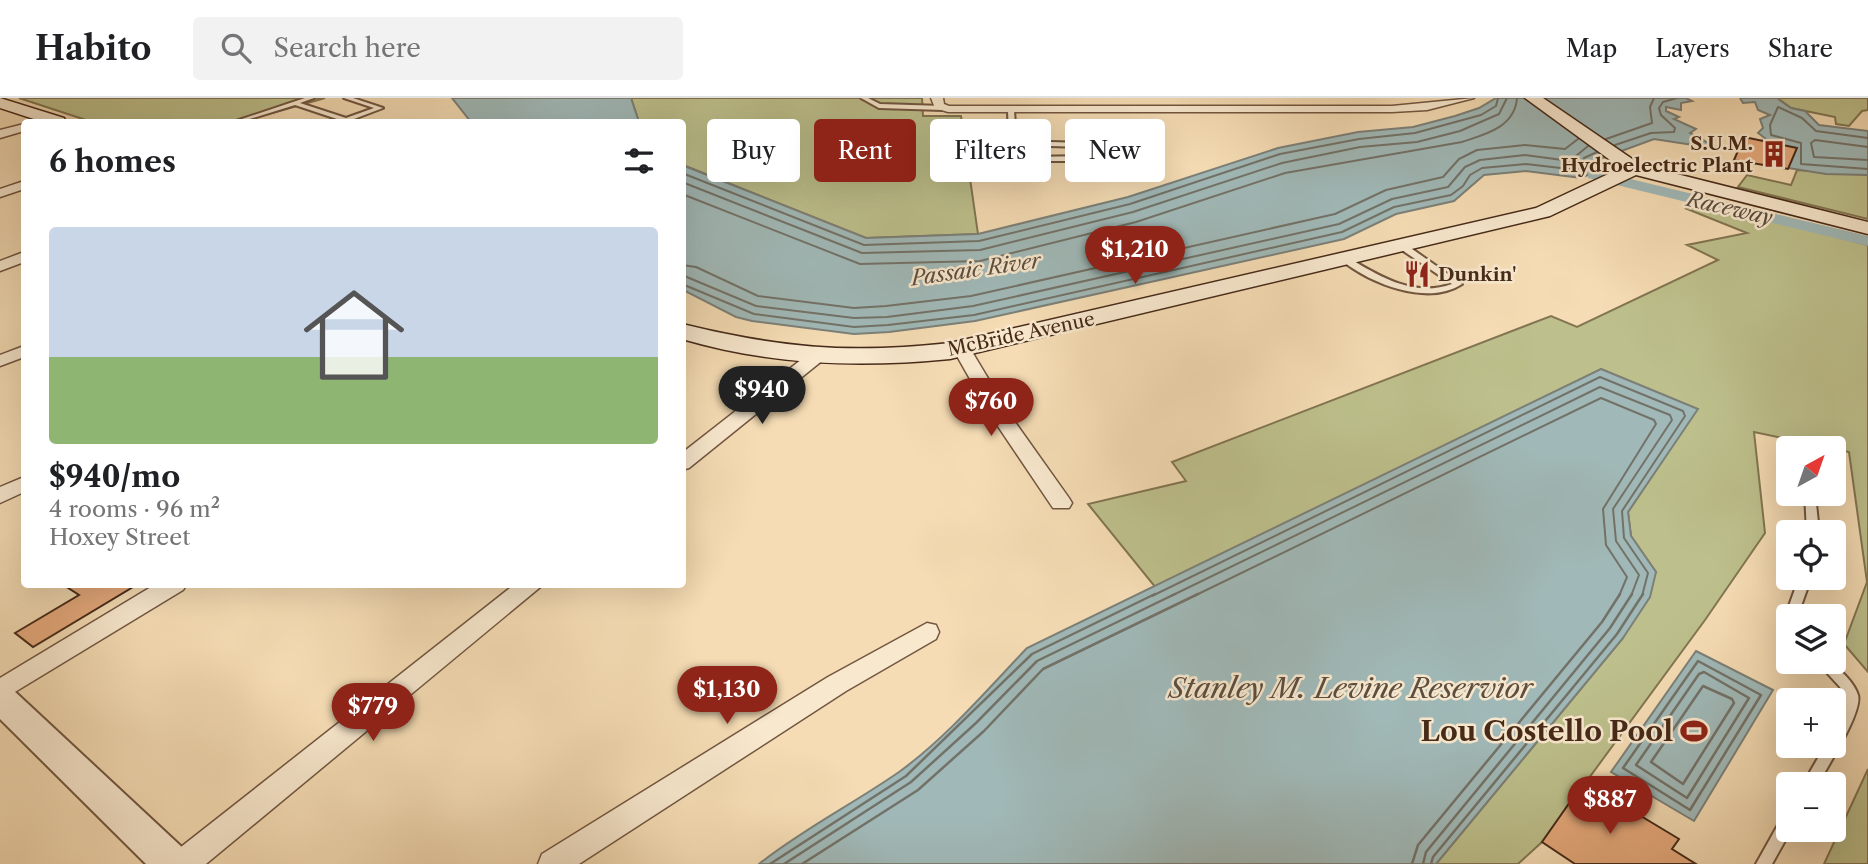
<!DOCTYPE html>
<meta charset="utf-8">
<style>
body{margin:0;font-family:"Libre Caslon Text",serif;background:#f2f2f2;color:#202124;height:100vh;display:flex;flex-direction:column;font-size:26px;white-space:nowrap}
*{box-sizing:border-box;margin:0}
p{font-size:23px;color:#757577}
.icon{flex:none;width:38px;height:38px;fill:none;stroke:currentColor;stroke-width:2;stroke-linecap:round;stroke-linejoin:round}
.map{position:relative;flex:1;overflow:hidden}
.sheet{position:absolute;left:21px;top:21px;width:665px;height:469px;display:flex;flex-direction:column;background:#fff;border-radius:7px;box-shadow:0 7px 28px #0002}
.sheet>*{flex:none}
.top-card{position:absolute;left:707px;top:21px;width:665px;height:63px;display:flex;gap:14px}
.needle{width:46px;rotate:40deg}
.fabs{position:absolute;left:1776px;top:338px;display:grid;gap:14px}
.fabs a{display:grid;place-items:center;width:70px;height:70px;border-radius:7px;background:#fff;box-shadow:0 7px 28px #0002;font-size:35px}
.price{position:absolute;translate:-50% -60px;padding:0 16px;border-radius:24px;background:#8f2418;color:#fff;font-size:23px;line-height:46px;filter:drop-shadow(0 2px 4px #0008)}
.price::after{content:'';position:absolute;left:50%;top:42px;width:21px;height:16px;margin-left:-10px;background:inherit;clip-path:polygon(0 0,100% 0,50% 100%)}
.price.active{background:#222;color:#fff}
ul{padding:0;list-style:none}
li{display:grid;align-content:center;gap:14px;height:371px;padding:0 28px}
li+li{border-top:2px solid #e0e0e0}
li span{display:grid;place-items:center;height:217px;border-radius:7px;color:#555}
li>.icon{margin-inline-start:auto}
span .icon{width:126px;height:126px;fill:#fffc;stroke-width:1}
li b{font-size:30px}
h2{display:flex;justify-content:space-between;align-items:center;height:84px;padding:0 28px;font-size:30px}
.pill{padding:0 24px;border-radius:7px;background:#fff;box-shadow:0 7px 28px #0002;font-size:24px;line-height:63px}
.pill.active{background:#8f2418;color:#fff}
header{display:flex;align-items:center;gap:42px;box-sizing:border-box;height:98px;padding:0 35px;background:#fff;border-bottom:2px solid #e0e0e0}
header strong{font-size:33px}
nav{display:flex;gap:38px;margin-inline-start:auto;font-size:24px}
.search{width:490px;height:63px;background:#f2f2f2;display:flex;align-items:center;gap:18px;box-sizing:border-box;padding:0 24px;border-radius:7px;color:#757577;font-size:26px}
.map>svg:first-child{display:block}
.green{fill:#bdc08c;stroke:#827552;stroke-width:2}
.water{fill:#a0b9b8;stroke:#7c8078;stroke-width:2}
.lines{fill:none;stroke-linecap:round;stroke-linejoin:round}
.shore-far1{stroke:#737268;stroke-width:2}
.shore{stroke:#737268;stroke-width:2.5}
.canal{fill:#a0b9b8;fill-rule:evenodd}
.building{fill:#e6aa7d;stroke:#462a19;stroke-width:2}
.service-casing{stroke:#725640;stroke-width:4}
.minor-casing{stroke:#725640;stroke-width:3}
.tertiary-casing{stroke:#725640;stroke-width:4}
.secondary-casing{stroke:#462a19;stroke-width:3}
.service{fill:#f8e8ce;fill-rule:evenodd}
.minor{fill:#f8e8ce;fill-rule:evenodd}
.tertiary{fill:#f8e8ce;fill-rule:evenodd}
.secondary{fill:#f8e8ce;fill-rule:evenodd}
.labels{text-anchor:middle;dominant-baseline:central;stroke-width:5;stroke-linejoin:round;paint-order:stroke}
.far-poi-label{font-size:19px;font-weight:bold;fill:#462a19;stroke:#f8e8ce;text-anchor:end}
.far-street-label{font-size:19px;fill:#462a19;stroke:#f8e8ce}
.far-water-label{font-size:21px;font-style:italic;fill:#5c4e41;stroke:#f8e8ce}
.near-water-label{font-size:28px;font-style:italic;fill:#5c4e41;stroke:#f8e8ce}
.near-poi-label{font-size:28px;font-weight:bold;fill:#462a19;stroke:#f8e8ce;text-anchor:end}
</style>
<header>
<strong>Habito</strong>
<div class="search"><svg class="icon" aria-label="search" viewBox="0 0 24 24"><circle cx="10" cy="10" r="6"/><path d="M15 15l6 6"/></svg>Search here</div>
<nav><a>Map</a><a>Layers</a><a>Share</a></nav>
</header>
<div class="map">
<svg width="1868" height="766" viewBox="0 0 1868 766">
<rect width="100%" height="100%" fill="#f5dcb4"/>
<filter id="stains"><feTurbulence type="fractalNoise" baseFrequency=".00286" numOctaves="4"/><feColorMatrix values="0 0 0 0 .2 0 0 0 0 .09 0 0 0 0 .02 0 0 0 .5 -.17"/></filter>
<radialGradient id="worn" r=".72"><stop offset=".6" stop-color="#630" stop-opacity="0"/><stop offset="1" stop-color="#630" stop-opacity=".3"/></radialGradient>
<g class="green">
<polygon points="19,0 325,0 241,24 92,24"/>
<polygon points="631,0 922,0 923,18 961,18 978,136 866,140 683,67 682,24 639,24"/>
<polygon points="1777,0 1868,0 1868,12 1862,13 1849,28 1836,26 1835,19 1791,10"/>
<polygon points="1797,72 1868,77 1868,121 1738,89 1747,77 1791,87"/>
<polygon points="1709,105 1868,147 1868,574 1844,546 1867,484 1849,354 1754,334 1765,435 1705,522 1542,744 1518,766 1436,766 1623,540 1656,474 1631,438 1628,414 1697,311 1601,271 1156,490 1088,406 1186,383 1172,364 1551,218 1577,229 1718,162 1687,147 1747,135 1687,111"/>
<polygon points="1868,671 1868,766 1824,766"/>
</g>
<g class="water">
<polygon points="452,0 631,0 639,24 471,24"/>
<polygon points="1496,0 1686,0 1692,3 1681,5 1681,12 1666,9 1666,13 1679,19 1674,21 1696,31 1690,35 1719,51 1654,41 1586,66 1597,73 1581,80 1526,73 1484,77 1454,103 1396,116 1344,141 975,223 889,234 854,236 752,223 736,219 683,192 682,67 866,140 978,136 1128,99 1278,50 1358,34 1413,29 1455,18 1479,10"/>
<polygon points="1740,0 1777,0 1791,10 1805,13 1819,27 1868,33 1868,77 1826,76 1788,70 1796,50 1761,43 1766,41 1758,35 1763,30 1760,21 1770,17 1758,12 1755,4 1743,5"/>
<path d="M1601,271L1698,311L1628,414L1631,438L1656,474L1650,499L1623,540L1436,766H759C803,731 853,706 899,674C946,640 987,592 1027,550Z"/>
<polygon points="1696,553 1773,592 1694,723 1611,674"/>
</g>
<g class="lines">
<g class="shore-far1">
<polyline points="1868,40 1816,33 1802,20 1778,9 1770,27 1771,37 1801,45 1801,66 1868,71"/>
<polyline points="1606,41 1652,25 1650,9 1654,0"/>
<polyline points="1615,47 1651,35 1674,34 1675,30 1661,17 1659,10 1663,4 1677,0"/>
<polyline points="1868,49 1815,42 1811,45 1814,59 1868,62"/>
<polyline points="682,75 864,147 979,143 1130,106 1280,56 1359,41 1415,35 1481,17 1496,8 1498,0"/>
<polyline points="682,84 862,155 980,152 1133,114 1282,65 1360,49 1417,44 1460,33 1499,16 1507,0"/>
<path d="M682,96L860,166L980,163L1136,124L1285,75L1462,44C1486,36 1515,29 1517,0"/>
<polyline points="682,167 696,169 758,198 854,210 886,208 971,198 1335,116 1386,92 1443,79 1459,61 1477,52 1525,47 1565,51 1578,41"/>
<polyline points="682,177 756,208 854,220 887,219 973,208 1339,126 1392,101 1448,89 1465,69 1480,62 1525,57 1570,63 1588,48"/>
<polyline points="682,186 754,216 854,229 888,227 974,217 1342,134 1394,109 1451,97 1463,88 1470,77 1482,70 1526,66 1578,72 1584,60 1597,54"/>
<polyline points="1152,498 1600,279 1683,313 1685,318 1622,413 1624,440 1648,475 1642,498"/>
<polyline points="1171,498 1600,289 1670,317 1672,322 1613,411 1616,443 1639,477 1631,498"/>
<polyline points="1194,498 1601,300 1654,322 1656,326 1603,411 1606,447 1627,479 1619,498"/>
</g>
<g class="shore">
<polygon points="1698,563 1761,597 1690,712 1623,670"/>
<polygon points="1704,574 1749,600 1687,700 1636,667 1699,576"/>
<polygon points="1703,588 1732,601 1734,605 1683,686 1651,664"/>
<polyline points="770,766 906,678 1032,556 1155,496"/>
<polyline points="784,766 911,684 976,625 1037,563 1175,496"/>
<polyline points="802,766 918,692 984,633 1043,571 1198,496"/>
<polyline points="1412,766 1418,747 1602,524 1620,496"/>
<polyline points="1423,766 1426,754 1610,530 1632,496"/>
<polyline points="1431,766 1433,759 1617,536 1643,496"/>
</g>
<polygon class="canal" points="1593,72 1868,138 1868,148 1588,80 1588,74"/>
</g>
<g class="building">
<polygon points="1744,39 1797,50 1788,71 1734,62"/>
<polygon points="62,486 138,486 33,549 15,535 79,497"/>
<polygon points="1577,694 1604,711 1611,700 1679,741 1672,751 1696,766 1575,766 1542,744"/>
</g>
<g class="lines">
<defs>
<g id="service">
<polygon points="305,0 314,0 300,5 346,20 374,10 344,0 353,0 383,10 346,24 295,7 240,24 233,24"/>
<polygon points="861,0 868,0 880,6 943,8 946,10 943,12 879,10"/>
<path d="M1011,10L1014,12L1016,43L1085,45L1096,58L1095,61L1092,63H1023L1012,58L1009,45L1008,12ZM1016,47L1083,49L1090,58L1024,59L1017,56Z"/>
<path d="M1399,146H1405L1462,186C1427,209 1369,185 1340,161L1347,159C1379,178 1414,200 1452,186L1399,150Z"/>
<polygon points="1805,396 1815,396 1819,434 1807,434"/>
<polygon points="1799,480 1811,480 1801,508 1802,518 1790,518 1789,508"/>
<path d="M1817,564H1831C1841,573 1854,584 1858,597C1863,614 1827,669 1818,686H1803L1825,648H1834V632L1842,616L1846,600L1840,589Z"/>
<polygon points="1788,716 1788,732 1791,732 1772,766 1756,766 1783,718"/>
</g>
<g id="minor">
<polygon points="931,0 943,0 944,6 949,8 1392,8 1474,0 1427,12 1392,14 948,14 935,10"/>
<polygon points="24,26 24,33 0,40 0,32"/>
<polygon points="24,83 24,91 0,99 0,91"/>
<polygon points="24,154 24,164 0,173 0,163"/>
<polygon points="962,246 968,247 1010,317 1069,400 1072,405 1069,410 1053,410 991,318 953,251"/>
<polygon points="24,248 24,259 0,268 0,257"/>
<polygon points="817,253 823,254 826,258 823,262 689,370 682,372 682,355 811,254"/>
<polygon points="24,379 24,394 0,405 0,389"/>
<polygon points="156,486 187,486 183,492 0,603 0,580"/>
<polygon points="515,486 544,486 206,766 168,766 172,756"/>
<polygon points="927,525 936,527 939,534 936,541 846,593 579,766 538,766 542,756 828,579"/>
</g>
<polygon id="tertiary" points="0,587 12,591 186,753 191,766 146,766 0,621"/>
<g id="secondary">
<polygon points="0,0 64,20 66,24 43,24 0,10"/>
<path d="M1525,0H1543L1641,67L1868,124V136L1636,77L1550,118L950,261C858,270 771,267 682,241V226C781,250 849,256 950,245L1536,110L1621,70Z"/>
</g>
</defs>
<use href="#service" class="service-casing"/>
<use href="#minor" class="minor-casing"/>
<use href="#tertiary" class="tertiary-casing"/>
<use href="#secondary" class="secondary-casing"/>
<use href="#service" class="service"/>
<use href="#minor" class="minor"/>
<use href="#tertiary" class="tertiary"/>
<use href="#secondary" class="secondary"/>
</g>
<defs>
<symbol id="building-bare" viewBox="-9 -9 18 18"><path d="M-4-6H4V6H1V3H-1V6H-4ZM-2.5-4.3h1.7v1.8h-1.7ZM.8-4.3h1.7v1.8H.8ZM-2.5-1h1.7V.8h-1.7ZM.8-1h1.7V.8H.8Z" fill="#8f2418" stroke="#f8e8ce" stroke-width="2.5" paint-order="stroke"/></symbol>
<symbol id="restaurant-bare" viewBox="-9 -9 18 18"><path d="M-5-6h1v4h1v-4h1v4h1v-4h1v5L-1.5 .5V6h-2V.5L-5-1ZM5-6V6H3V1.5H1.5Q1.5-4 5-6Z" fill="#8f2418" stroke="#f8e8ce" stroke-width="2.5" paint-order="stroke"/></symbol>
<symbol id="stadium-bare" viewBox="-9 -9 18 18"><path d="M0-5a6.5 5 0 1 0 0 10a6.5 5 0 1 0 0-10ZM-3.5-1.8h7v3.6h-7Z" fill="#8f2418" stroke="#f8e8ce" stroke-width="2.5" paint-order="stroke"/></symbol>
</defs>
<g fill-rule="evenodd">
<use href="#building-bare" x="1755" y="37" width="38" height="38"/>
<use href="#restaurant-bare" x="1398" y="157" width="38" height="38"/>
<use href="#stadium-bare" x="1675" y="614" width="38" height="38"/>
</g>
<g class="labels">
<g class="far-poi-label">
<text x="1753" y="45">S.U.M.<tspan x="1753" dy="22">Hydroelectric Plant</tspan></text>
<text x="1438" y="176" text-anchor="start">Dunkin'</text>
</g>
<g class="far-street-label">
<text transform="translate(1021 236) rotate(-12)">McBride Avenue</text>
</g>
<g class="far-water-label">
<text transform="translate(1730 110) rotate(13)">Raceway</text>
<text transform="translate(976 171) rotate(-8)">Passaic River</text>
</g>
<g class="near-water-label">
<text x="1351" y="590">Stanley M. Levine Reservior</text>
</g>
<g class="near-poi-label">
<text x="1673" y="633">Lou Costello Pool</text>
</g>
</g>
<rect width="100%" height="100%" filter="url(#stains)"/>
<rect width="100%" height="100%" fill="url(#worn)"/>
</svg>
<div class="fabs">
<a><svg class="needle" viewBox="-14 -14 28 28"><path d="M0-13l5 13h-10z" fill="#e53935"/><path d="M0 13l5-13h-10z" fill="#757577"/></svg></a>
<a><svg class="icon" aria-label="locate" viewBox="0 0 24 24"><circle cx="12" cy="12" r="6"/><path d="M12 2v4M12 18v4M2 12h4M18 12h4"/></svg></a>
<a><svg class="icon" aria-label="layers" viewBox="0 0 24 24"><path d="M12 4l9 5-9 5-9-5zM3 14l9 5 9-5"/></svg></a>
<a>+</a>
<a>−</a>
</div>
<b class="price" style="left:1135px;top:188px">$1,210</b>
<b class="price active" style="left:762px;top:328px">$940</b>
<b class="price" style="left:991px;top:340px">$760</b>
<b class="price" style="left:727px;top:628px">$1,130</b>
<b class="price" style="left:373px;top:645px">$779</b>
<b class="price" style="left:1610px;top:738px">$887</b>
<div class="top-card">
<a class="pill">Buy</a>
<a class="pill active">Rent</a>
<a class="pill">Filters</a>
<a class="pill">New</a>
</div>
<section class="sheet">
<h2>6 homes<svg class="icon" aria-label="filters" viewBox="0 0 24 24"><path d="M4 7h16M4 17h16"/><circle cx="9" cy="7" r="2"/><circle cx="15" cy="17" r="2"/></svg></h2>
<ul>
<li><span style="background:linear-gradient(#c9d6e8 60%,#8fb573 0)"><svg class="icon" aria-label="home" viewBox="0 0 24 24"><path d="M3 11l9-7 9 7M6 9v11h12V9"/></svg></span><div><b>$940/mo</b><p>4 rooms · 96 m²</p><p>Hoxey Street</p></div></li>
</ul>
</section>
</div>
